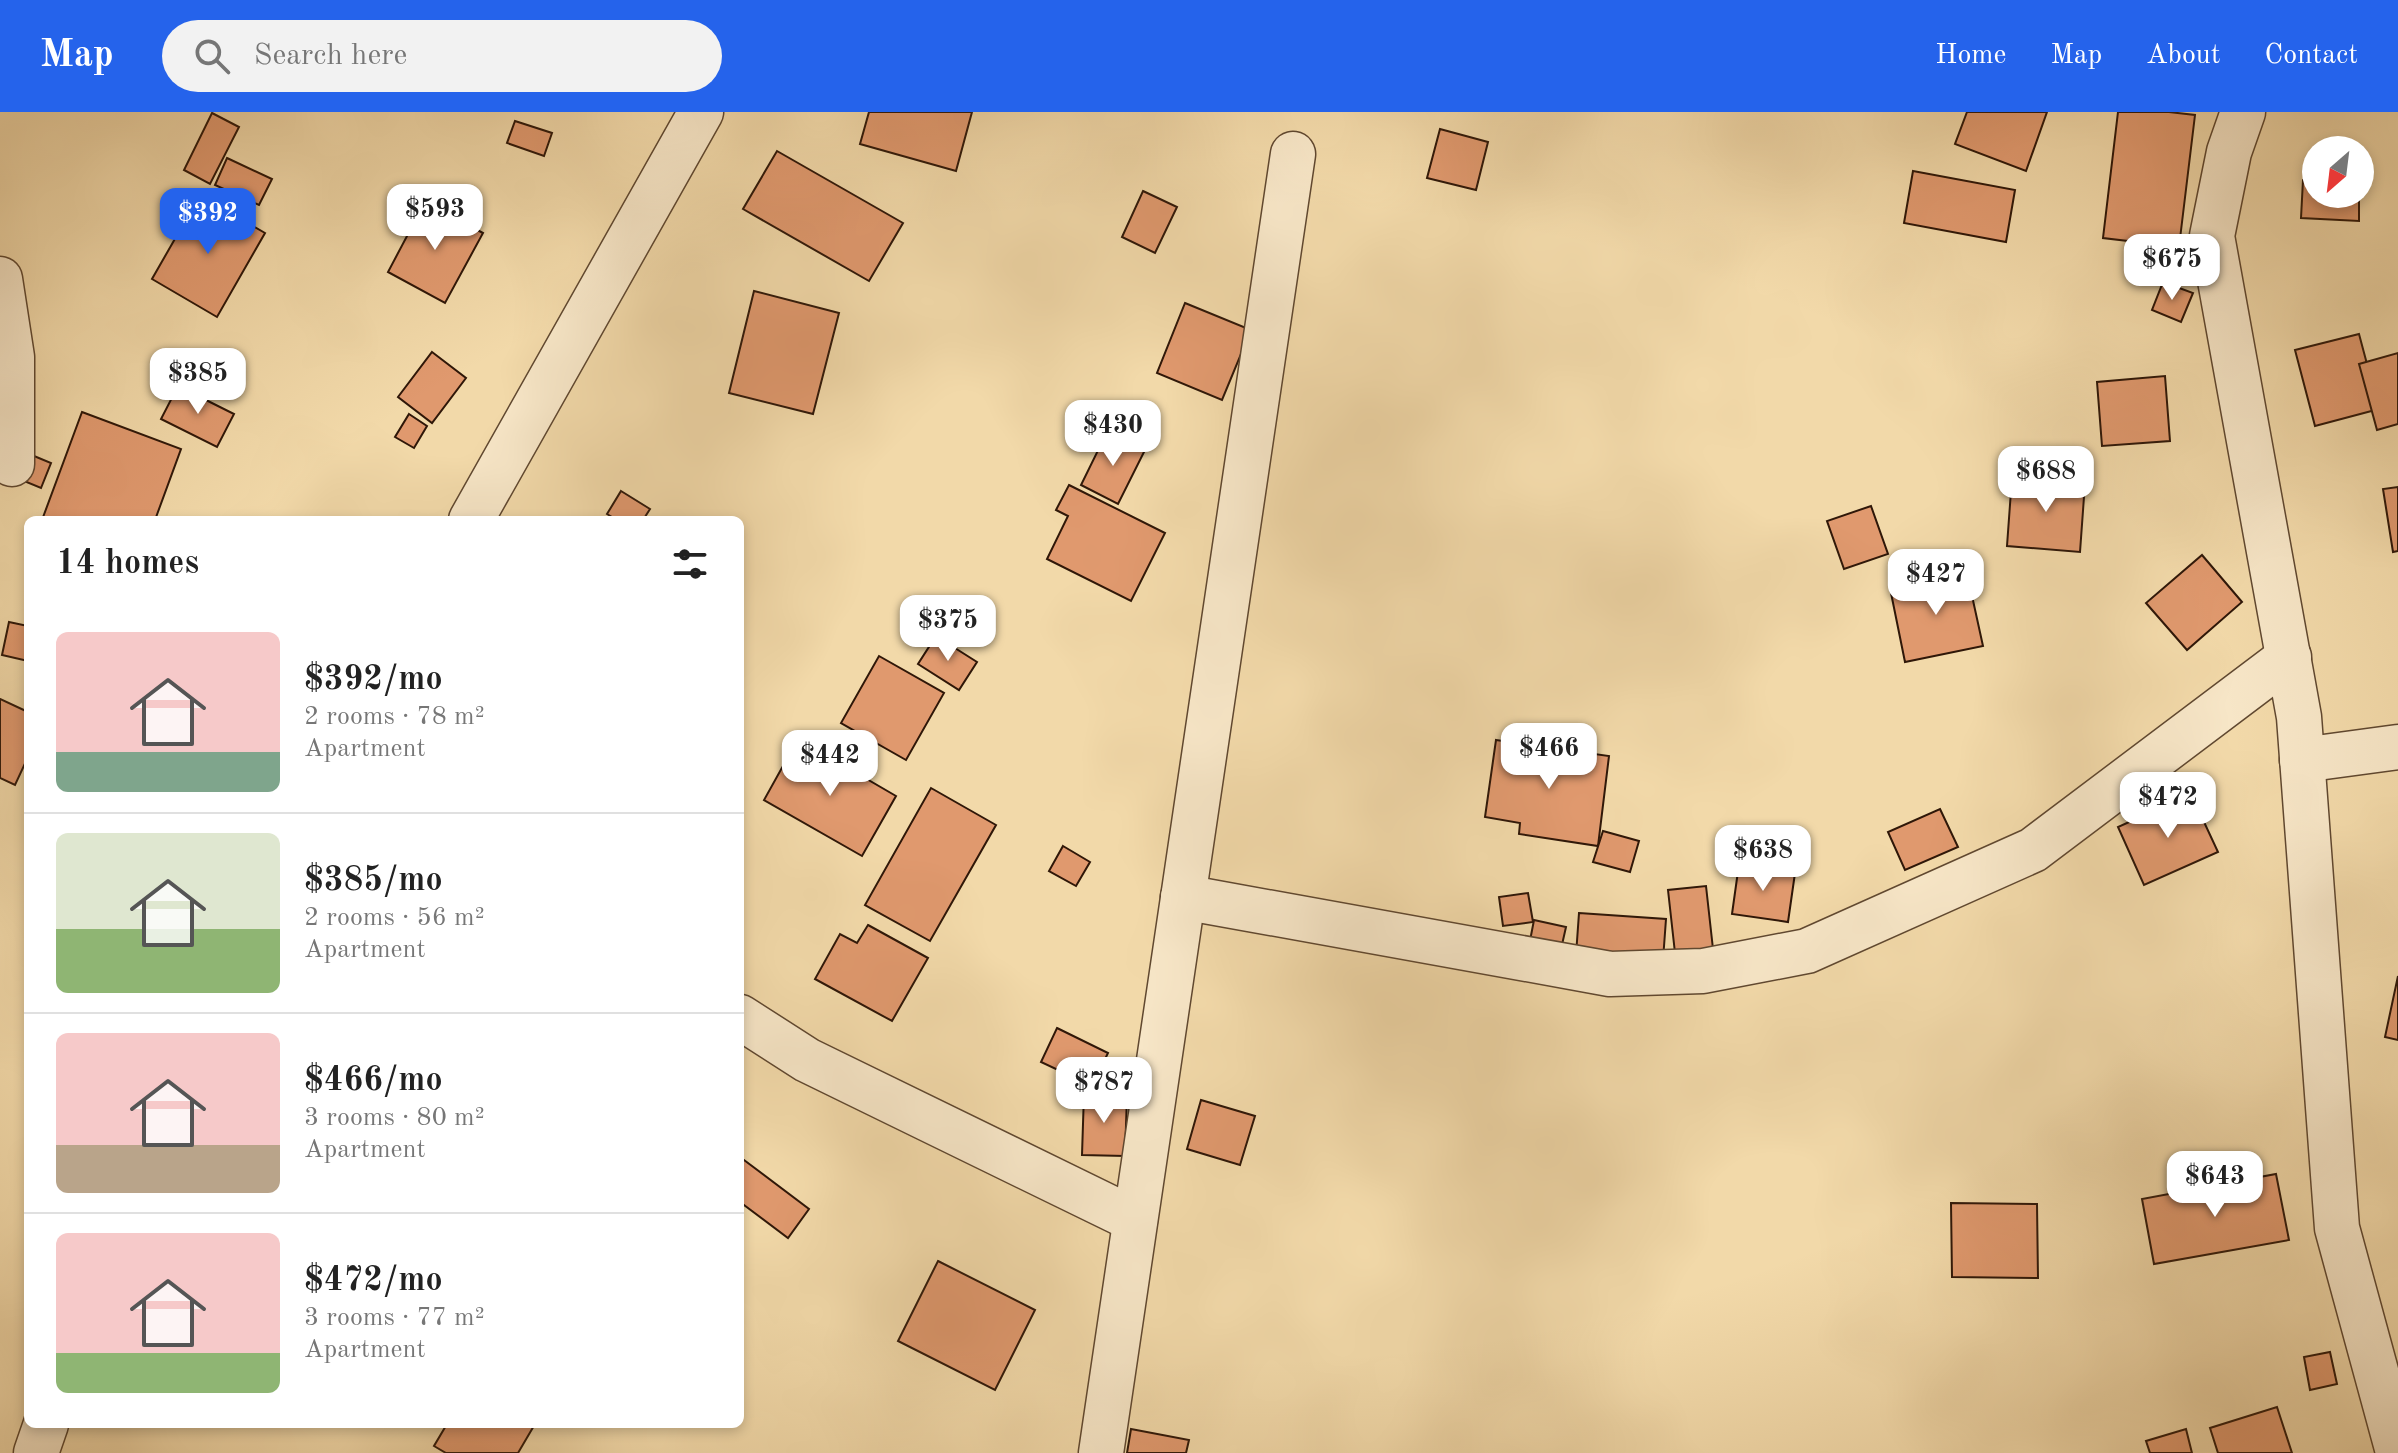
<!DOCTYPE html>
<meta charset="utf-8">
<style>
body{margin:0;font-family:"Old Standard TT",serif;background:#f2f2f2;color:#222;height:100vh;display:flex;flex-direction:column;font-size:30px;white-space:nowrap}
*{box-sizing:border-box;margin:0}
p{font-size:26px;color:#767676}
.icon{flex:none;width:44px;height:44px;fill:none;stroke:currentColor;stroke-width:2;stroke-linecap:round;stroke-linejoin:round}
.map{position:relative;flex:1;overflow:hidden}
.details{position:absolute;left:24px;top:404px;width:720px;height:912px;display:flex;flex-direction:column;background:#fff;border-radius:12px;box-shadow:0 4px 12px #0003}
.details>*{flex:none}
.needle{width:52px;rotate:208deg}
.fabs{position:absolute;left:2302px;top:24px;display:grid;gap:16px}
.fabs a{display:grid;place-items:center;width:72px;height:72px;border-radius:50%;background:#fff;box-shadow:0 4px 12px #0003;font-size:40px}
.price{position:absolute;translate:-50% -68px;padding:0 18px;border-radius:16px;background:#fff;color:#222;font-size:26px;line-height:52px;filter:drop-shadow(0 2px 4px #0008)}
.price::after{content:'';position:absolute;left:50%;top:48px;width:24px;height:18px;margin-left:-12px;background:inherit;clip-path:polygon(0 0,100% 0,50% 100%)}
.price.active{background:#2563eb;color:#fff}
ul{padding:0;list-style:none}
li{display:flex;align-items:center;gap:24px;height:200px;padding:0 32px}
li+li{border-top:2px solid #e0e0e0}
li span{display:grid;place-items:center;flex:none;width:224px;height:160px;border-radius:12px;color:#555}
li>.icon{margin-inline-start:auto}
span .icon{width:96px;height:96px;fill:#fffc;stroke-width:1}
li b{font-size:34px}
h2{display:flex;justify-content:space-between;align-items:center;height:96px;padding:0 32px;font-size:34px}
header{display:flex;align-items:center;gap:48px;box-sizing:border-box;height:112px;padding:0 40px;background:#2563eb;color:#fff}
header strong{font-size:38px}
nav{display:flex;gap:44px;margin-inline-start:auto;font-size:28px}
.search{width:560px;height:72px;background:#f2f2f2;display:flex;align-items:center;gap:20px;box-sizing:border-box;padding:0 28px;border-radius:44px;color:#767676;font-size:30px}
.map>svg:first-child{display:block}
.building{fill:#e0996e;stroke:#2f1708;stroke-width:2}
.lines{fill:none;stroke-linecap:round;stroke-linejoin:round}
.street-casing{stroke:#604830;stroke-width:47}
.street{stroke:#f7e6c7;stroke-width:44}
</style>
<header>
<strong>Map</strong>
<div class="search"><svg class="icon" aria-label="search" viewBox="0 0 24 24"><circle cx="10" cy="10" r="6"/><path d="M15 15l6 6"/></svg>Search here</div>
<nav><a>Home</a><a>Map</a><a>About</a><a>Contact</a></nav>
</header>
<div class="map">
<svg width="2398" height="1341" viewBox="0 0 2398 1341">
<rect width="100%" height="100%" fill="#f2d9a9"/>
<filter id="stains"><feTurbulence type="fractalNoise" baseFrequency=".0025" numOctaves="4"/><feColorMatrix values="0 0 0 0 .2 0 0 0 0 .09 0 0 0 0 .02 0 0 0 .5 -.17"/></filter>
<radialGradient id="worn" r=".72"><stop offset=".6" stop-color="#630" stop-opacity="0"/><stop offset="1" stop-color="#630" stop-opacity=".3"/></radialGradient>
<g class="building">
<polygon points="869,0 972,0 956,59 860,32"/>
<polygon points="1967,0 2047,0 2026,59 1955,32"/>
<polygon points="2118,0 2169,0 2195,3 2179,135 2103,126"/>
<polygon points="212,1 239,15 210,72 184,58"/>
<polygon points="515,9 552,21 544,44 507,31"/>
<polygon points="1440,17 1488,30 1476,78 1427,66"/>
<polygon points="777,39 903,111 869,169 743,97"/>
<polygon points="227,46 272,67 259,93 215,73"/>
<polygon points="1913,59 2015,78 2006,130 1904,111"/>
<polygon points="2303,68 2316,68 2316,82 2359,82 2359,109 2301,106"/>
<polygon points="1143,79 1177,95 1155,141 1122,125"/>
<polygon points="200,83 265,121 217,205 152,167"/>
<polygon points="425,90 483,121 445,191 388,160"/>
<polygon points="2163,170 2193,181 2181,210 2152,198"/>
<polygon points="754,179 839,201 813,302 729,281"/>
<polygon points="1185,191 1251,218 1222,288 1157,261"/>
<polygon points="2359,222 2379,297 2315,314 2295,238"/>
<polygon points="432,240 466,266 432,311 398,285"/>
<polygon points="2398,241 2398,312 2377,318 2359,252"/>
<polygon points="2165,264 2170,329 2102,334 2097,270"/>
<polygon points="178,274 234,302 217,335 161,307"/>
<polygon points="82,300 181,337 155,408 42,408"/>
<polygon points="409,302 427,314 414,336 395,325"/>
<polygon points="1107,320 1145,338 1118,392 1081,373"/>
<polygon points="34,344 51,351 41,376 24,369"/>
<polygon points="2012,365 2085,371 2080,440 2007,434"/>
<polygon points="1069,373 1165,421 1131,489 1047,447 1068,404 1056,398"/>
<polygon points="2398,375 2398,439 2393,440 2383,377"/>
<polygon points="621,379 650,397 643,408 617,408 607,402"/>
<polygon points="1871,394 1888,442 1844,457 1827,409"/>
<polygon points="2202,443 2242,490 2187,538 2146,491"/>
<polygon points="1967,461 1983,534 1905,550 1890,476"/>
<polygon points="9,510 28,514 28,549 2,543"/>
<polygon points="936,524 977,550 959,578 918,552"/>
<polygon points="879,544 944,581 906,648 841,611"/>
<polygon points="0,587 28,600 28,645 15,673 0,666"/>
<polygon points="798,627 896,684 862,744 764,688"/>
<polygon points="1496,628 1609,644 1598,734 1519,722 1520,711 1485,705"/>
<polygon points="931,676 996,713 930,829 865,793"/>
<polygon points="2191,682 2218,740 2144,773 2118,715"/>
<polygon points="1940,697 1958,735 1905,758 1888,720"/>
<polygon points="1603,719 1639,729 1630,760 1593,750"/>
<polygon points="1063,734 1090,750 1076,774 1049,759"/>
<polygon points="1739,752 1795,761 1788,810 1732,802"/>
<polygon points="1706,774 1713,837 1675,841 1668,778"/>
<polygon points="1528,781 1533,810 1503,814 1499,785"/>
<polygon points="1579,801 1666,807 1663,848 1576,843"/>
<polygon points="1534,808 1566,815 1559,846 1528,839"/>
<polygon points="868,813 928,846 892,909 815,867 840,822 857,831"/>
<polygon points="2398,864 2398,928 2385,925"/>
<polygon points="1057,916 1108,941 1092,974 1041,950"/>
<polygon points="1084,981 1127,983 1125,1044 1082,1043"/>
<polygon points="1201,988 1255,1004 1240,1053 1187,1037"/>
<polygon points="740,1045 809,1097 788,1126 740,1090"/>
<polygon points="2276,1062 2289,1128 2154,1152 2142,1087"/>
<polygon points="1951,1091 2037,1092 2038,1166 1952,1165"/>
<polygon points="938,1149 1035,1198 995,1278 898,1229"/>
<polygon points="2330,1240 2337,1272 2310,1278 2304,1245"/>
<polygon points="2277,1295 2292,1341 2218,1341 2210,1316"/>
<polygon points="447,1312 535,1312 518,1341 446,1341 434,1334"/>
<polygon points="1131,1317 1189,1328 1186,1341 1127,1341"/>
<polygon points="2186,1317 2192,1341 2150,1341 2146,1329"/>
</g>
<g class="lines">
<defs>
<g id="street">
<polyline points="2243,0 2229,40 2212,124 2299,605 2337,1116 2398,1340"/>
<polyline points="0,167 12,245 12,352"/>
<polyline points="471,408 701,0"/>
<polyline points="2302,648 2398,635"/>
<polyline points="1183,785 1610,862 1703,859 1807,839 2033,738 2289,545"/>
<polyline points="740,905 807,948 1135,1108"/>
<polyline points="36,1341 46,1312"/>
<polyline points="1101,1341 1293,42"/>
</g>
</defs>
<use href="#street" class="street-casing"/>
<use href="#street" class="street"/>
</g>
<rect width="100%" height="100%" filter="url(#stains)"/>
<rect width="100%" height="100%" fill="url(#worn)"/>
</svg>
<div class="fabs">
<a><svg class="needle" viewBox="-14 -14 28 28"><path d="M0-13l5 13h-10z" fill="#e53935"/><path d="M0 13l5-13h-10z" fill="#767676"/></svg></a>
</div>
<b class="price" style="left:435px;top:140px">$593</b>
<b class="price active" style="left:208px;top:144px">$392</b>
<b class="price" style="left:2172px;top:190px">$675</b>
<b class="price" style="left:198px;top:304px">$385</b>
<b class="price" style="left:1113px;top:356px">$430</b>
<b class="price" style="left:2046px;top:402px">$688</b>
<b class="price" style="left:1936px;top:505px">$427</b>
<b class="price" style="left:948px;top:551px">$375</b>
<b class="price" style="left:1549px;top:679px">$466</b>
<b class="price" style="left:830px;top:686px">$442</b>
<b class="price" style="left:2168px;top:728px">$472</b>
<b class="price" style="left:1763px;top:781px">$638</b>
<b class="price" style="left:1104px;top:1013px">$787</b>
<b class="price" style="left:2215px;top:1107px">$643</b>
<section class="details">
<h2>14 homes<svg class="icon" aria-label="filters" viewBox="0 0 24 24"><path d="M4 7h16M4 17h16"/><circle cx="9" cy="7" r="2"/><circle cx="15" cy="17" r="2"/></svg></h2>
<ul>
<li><span style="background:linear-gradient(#f6c9c9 75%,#7fa58c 0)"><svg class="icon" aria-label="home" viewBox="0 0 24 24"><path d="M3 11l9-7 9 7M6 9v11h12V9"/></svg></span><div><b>$392/mo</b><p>2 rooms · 78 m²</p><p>Apartment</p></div></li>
<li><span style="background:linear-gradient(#dfe7d0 60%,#8fb573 0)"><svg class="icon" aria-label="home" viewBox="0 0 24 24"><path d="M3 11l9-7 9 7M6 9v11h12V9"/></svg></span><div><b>$385/mo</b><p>2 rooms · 56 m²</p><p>Apartment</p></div></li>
<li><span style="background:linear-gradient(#f6c9c9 70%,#b9a48a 0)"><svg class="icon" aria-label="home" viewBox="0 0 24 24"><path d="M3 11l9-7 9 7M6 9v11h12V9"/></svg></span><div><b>$466/mo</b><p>3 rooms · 80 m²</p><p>Apartment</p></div></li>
<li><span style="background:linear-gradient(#f6c9c9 75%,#8fb573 0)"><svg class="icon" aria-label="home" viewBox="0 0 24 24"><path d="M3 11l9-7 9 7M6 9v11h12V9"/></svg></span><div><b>$472/mo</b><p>3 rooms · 77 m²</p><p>Apartment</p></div></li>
</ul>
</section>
</div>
